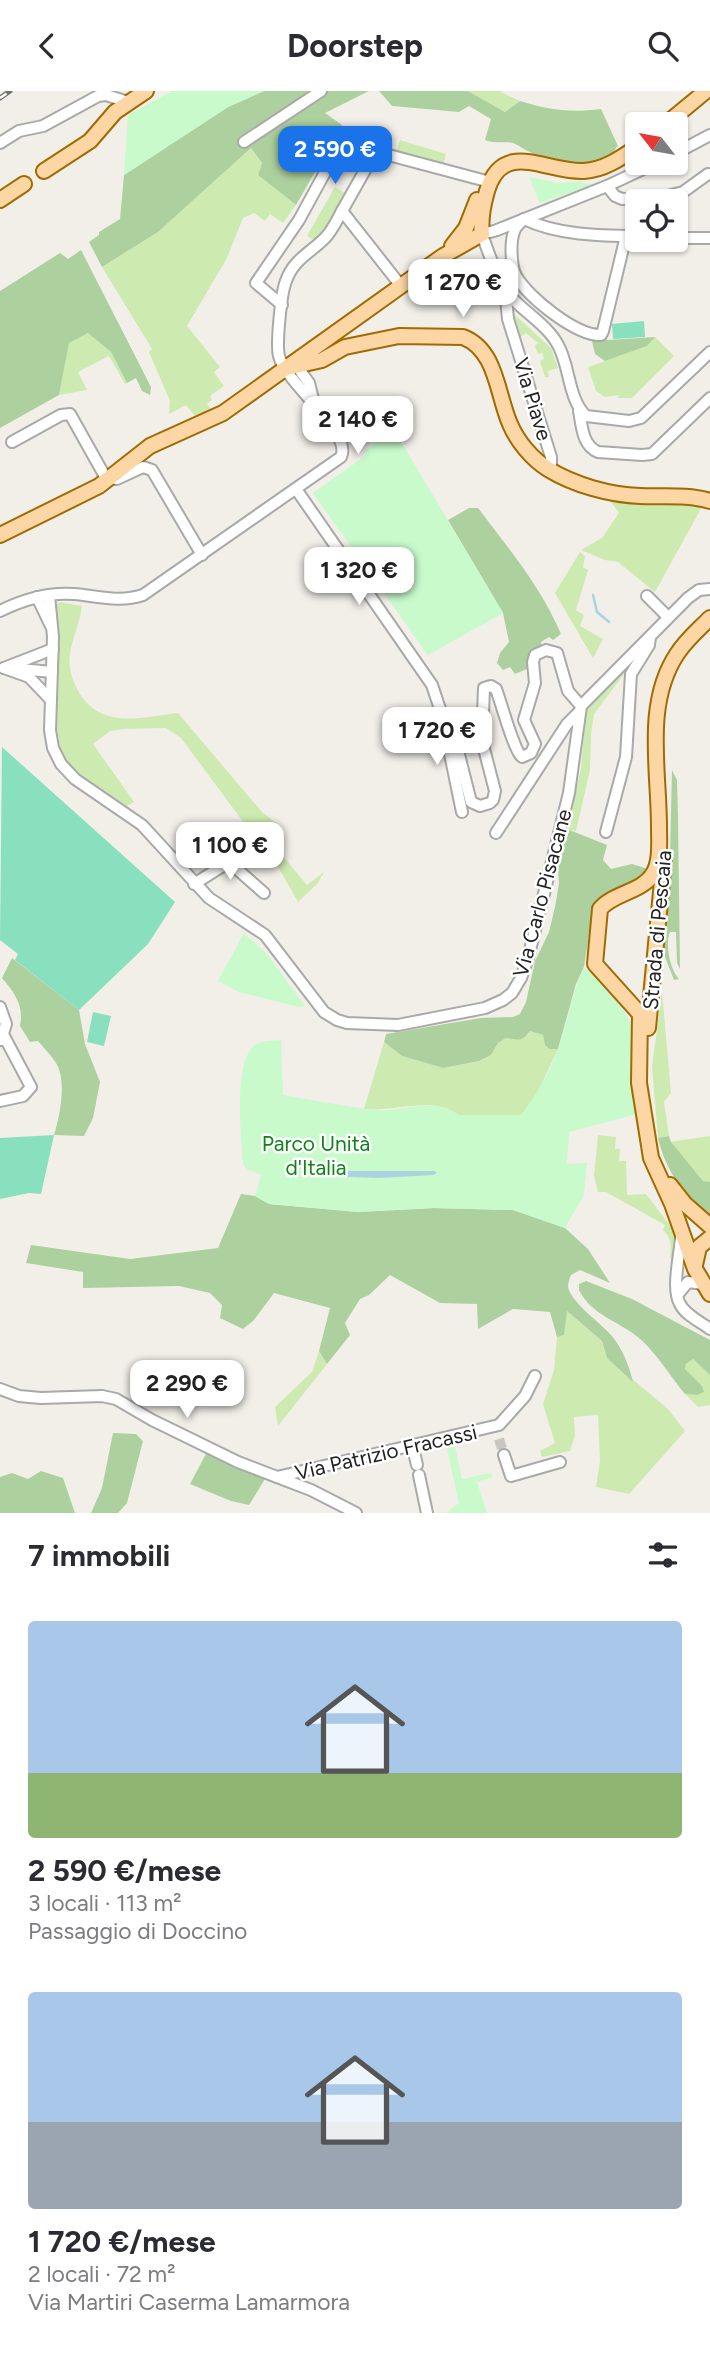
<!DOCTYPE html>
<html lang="it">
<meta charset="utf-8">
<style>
body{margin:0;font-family:Figtree,sans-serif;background:#f7f7f7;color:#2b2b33;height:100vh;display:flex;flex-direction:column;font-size:26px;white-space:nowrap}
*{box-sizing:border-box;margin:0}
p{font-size:23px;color:#7c7c81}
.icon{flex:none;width:38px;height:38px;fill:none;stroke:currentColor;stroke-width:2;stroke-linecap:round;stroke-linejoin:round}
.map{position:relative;height:1422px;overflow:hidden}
.details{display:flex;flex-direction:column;background:#fff;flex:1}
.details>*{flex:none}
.needle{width:46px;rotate:301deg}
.fabs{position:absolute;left:625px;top:21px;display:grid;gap:14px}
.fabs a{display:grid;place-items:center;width:63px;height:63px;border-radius:7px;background:#fff;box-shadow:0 2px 5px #0004;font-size:35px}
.price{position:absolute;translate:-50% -60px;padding:0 16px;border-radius:14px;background:#fff;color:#222;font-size:23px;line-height:46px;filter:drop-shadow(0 2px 4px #0008)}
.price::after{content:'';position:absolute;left:50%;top:42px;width:21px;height:16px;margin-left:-10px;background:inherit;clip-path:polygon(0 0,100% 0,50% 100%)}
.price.active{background:#1a73e8;color:#fff}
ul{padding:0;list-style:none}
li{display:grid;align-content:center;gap:14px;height:371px;padding:0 28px}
li span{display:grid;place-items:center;height:217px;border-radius:7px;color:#555}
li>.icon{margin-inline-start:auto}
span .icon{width:126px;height:126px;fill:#fffc;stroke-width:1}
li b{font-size:30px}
h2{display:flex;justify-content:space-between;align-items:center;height:84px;padding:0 28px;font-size:30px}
header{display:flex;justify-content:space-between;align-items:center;height:91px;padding:0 28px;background:#fff;font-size:32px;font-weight:700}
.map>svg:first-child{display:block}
.grass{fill:#cdebb0}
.forest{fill:#add19e}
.park{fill:#c8facc}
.pitch{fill:#88e0be}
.water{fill:#aad3df}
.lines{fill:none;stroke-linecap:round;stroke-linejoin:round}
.stream{stroke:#aad3df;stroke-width:2.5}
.minor-tunnel{stroke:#c8c6c1;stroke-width:10;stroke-dasharray:10 5;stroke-linecap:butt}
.minor-casing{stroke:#a9a9a9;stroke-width:14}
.major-casing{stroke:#a06b00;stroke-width:18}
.minor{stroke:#fff;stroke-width:10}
.major{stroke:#fcd6a4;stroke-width:14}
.rail-casing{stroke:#707070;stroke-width:5}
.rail{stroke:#fff;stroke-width:2.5;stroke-dasharray:8;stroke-linecap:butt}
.labels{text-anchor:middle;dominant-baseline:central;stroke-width:5;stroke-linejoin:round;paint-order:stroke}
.street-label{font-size:21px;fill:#222;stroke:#fff}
.park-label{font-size:21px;fill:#0c8416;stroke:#fff}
</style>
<header><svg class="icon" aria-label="back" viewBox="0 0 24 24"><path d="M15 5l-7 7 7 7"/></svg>Doorstep<svg class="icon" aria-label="search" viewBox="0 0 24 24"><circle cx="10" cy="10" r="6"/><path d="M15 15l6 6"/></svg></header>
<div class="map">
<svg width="710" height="1422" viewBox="0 0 710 1422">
<rect width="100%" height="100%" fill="#f2efe9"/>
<g class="grass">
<polygon points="468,0 499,0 520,10 505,21"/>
<polygon points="400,49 446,63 443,74 396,62"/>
<polygon points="251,57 262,72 258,84 296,114 283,132 270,123 265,130 254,122 243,127 227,167 187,235 220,276 214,281 224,295 210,305 212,309 207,313 212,320 196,326 186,314 169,323 170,310 149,261 152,258 102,176 158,141"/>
<polygon points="335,96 347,103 326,142 316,150 307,145"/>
<polygon points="514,223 551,257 558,277 548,280 549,286 545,286 540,270 544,268 542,262 538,263 535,255 538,252 526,242 519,247"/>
<polygon points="88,242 111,261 127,292 125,293 109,265 78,281 87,299 59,304 69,251"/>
<polygon points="655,246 674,265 632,307 619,307 618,304 605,306 596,300 588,276 647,255"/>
<polygon points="606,404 703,414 655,501 618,471 605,469 581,459 602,447 619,422"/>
<polygon points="580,461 585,465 583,476 588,479 576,519 584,524 580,535 603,548 593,567 555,502"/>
<path d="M60,511L82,515C80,531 73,546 70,562C68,577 72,590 80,603C103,639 142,626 178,622L262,721L280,735L269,748L307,794L324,781L318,792L298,811L255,736L250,740L181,647L166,637L124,638L110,640L93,653L134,711L127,715L73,679L61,662L55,628L59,550L56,513Z"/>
<polygon points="636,567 594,623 591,643 590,679 576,740 567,738 581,677 586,620"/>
<polygon points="662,900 671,1002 664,1011 669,1045 658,1047 652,976"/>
<path d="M530,940L543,944L545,954L549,958H558L537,1003L521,1024H458C433,1004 393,1022 364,1018L384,951L402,965L443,977L479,970L491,964L498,952L506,947L513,948L528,944Z"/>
<path d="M598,1044L616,1046L615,1058H620L619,1070H626L627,1104L646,1103L675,1141L673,1174C666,1162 677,1152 663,1139L665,1134L606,1101H598L594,1085Z"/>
<polygon points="710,1045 710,1091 703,1090 670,1051"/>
<polygon points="566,1219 602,1250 607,1267 668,1318 685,1340 629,1403 596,1396 600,1370 598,1324 574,1326 575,1344 570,1360 542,1366 540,1360 555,1352 543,1313 554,1279 557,1246 564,1244"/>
<polygon points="319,1260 327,1273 278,1335 275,1316 312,1281"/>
<polygon points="693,1268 710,1284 710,1314 698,1316 685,1303 697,1304 702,1295 685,1279 686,1273"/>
</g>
<g class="forest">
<polygon points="264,0 369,0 325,22 342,34 296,114 258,84 262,72 251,57 158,141 102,176 89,151 99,144 99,141 120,128 124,84 228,16"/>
<path d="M379,0H468L505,21L520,10C550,19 569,22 601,18L618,55C615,57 614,61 612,64C598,83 549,70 532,62C526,60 517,53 513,52C504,50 495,53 485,49L491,28L469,15L459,21L392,15Z"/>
<polygon points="81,159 151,296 150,304 142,300 136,287 127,292 111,261 88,242 69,252 59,304 0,337 0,200 60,162 68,168"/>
<polygon points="655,246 647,255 605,270 595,263 592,250"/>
<path d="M469,417H478C509,458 541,496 561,543L553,549L549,546L541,551L542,555L529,577L515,583L510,576L503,579L497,572L500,562L509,551L503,522L448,429Z"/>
<path d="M672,679L677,689L678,726L680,878L677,872L676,841H670C665,853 670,879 679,888L674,889L663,861L670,763Z"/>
<path d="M567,738L607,754L603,769L611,778L632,773L648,778C636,796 609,798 594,813L584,876L576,893L558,958H549L545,954L543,944L530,940C522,951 518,949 506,947L498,952L491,964L479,970L443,977L402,965L384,951L386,943L481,927L513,926L520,923L526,911L535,870L549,841L555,816L559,792L558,778Z"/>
<path d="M12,867L79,919L85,953L100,991L93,1027L84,1045L54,1044C60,1025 67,989 56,972C51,964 44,957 38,950L30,951L20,935C24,915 15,902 2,887Z"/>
<path d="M669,1045L671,1051L703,1090L710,1091V1126C684,1104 666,1081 658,1047Z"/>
<path d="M241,1103L255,1105L269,1113L358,1121L434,1117L513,1119L565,1137L588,1158L610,1192L580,1179L571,1184C570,1185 568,1194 568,1195C569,1210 602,1233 612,1245C623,1259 629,1274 633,1291L607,1267L602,1250L567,1220L564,1244L557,1246L550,1221L513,1218L478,1238L477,1213L440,1212L390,1184L369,1204L360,1208L345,1232L350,1244L327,1273L319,1260L330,1217L274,1202L254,1229L243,1238L220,1227L222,1214L210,1202L179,1195L83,1197V1181L26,1172L31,1154L130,1168L218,1157Z"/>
<path d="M586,1190L632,1208L710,1249V1284L693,1268L686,1273L685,1278L702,1295L704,1301L697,1304L685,1303C671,1286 654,1259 639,1247C619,1230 592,1225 579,1199V1193Z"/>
<polygon points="113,1342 136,1343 143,1350 127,1412 118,1422 91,1422 102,1397"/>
<polygon points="207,1361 262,1385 265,1388 249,1414 231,1410 190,1393"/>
<polygon points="41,1380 63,1387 75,1422 0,1422 0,1386 12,1382 28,1388"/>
</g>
<g class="park">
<polygon points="172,0 264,0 228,16 124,84 128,24"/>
<polygon points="529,86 559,92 582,90 582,92 595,93 540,112"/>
<polygon points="394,339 503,522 428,564 313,402 365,365 366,359"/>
<polygon points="244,842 267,863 305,915 298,916 239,901 218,890"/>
<path d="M584,876L616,904L636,943L633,999L637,1023L569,1041L567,1073L587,1072L584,1104L565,1137L513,1119L434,1117L358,1121L269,1113L255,1105L261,1084L247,1078L243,1073C241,1048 233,970 255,954C262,949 273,950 281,949L283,1004C313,1009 344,1015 374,1019C401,1022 434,1005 458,1024H521C537,1003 550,981 559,956C568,929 572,902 584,876Z"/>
<polygon points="454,1351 462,1388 491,1382 493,1386 477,1391 487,1422 446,1422 459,1412 446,1353"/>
</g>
<g class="pitch">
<polygon points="644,230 645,246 613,248 612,233"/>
<polygon points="2,656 175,811 148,853 79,919 15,869 18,863 0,849"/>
<polygon points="93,921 111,925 104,955 87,951"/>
<polygon points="54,1044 41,1103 29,1102 0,1108 0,1047"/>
</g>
<polygon class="water" points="331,1080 434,1080 437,1082 433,1084 379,1087 320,1085 323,1082"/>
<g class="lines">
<polyline class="stream" points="593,504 597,521 609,531"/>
<polyline class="minor-tunnel" points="499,1348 504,1364"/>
<defs>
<g id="minor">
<polyline points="244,51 321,0"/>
<polyline points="0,52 19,40 43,35 98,5 106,4 128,11"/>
<polyline points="676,62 710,44"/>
<polyline points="607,95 615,105 622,108 659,107 683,101 708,83"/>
<path d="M524,128C520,132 515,136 514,141C510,151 511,176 516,185C528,206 576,245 601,244L603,240L626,145"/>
<path d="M524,128C557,144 600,145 637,145"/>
<polyline points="497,139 607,95 656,72"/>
<path d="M494,140L482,143C489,164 498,190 512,207C527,223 548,235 558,254C570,275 568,308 586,325L629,330L641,327L710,261"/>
<polyline points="676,147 710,147"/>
<polyline points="401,195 342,120 373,65 381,62 490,91"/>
<polyline points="505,197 508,228 551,366 551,373 549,379"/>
<polyline points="282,214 256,192 299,129 341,52 371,67"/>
<polyline points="294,271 309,292 314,312"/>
<path d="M579,320C582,335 582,354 598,361L642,364L652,363L710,307"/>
<polyline points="12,351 61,324 70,323 107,389"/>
<polyline points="110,387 117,388 143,376 152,379 202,464"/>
<polyline points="296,398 432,594 442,624 462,721"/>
<polyline points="49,504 53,546 50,639 53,657 61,673 75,688 142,734 209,807 265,844 324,921 337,929 347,932 398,934 485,917 503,909 512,902 521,887 528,867 569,702 581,615 688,507 699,499 710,498"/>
<polyline points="647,505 668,526"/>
<polyline points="37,506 51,535"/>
<path d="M0,520C22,509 48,501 74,503C98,505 119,512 143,504L341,366C353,341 286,293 279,265C276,253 281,202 286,190C293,169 310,162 325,147C332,140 337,129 342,120"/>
<polyline points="4,577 29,586 50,608"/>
<polyline points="4,577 53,558"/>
<polyline points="20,578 52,581"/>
<polyline points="442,624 452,636 471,711 480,715 490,712"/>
<path d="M493,709L495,700L482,650L484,597L491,595L496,598C501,611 514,660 522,666L531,662L535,653L524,629L535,592L533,571L535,564L546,559L557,562L568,600L581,615"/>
<polyline points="606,741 626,666 631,583 649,554 650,546"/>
<polyline points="496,742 567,633 579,621"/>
<polyline points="194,793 229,771 264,802"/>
<polyline points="0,916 6,933 1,949"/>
<polyline points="0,1010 23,1005 31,996 4,945"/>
<path d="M681,1146C680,1164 671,1198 680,1213C685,1224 701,1231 710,1238"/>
<polyline points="678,1203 688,1191 703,1193"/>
<polyline points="0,1298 19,1305 41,1307 102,1305 116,1308 152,1329 238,1371 311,1399 356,1422"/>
<polyline points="412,1353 417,1374"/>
<polyline points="504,1364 511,1385 560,1371"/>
<polyline points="419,1384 427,1422"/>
<polyline points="277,1386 499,1334 525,1305 535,1285"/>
</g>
<g id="major">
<polyline points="666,33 706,0"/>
<polyline points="44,80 90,50 115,21 146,0"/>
<polyline points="0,109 24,93"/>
<polyline points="452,155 466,137 477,109"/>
<path d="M291,276L322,269L345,256L399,245L463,246C497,259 497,304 510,333C517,350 532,368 548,378C574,394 610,404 640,405C663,406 688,403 710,410"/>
<path d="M0,444L99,395L150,355L223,322L443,165L482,143C480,128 483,114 487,100C503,47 546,82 584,80C604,79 621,67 637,56"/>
<path d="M710,527C699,538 686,549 677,563C644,613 659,678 659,736C659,750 661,771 653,783C642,801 613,802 600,818L595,873L640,923L639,992L651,1067L672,1113L695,1178L710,1203"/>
<polyline points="648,937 664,769"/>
<polyline points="670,1094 685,1113 710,1135"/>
<polyline points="695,1174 699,1156 710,1147"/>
</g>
</defs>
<use href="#minor" class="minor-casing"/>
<use href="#major" class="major-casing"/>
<use href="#minor" class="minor"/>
<use href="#major" class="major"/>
<defs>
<polyline id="rail" points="0,7 10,0"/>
</defs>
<use href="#rail" class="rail-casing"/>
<use href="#rail" class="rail"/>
</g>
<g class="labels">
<g class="street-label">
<text transform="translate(533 308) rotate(73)">Via Piave</text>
<text transform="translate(542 802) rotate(-75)">Via Carlo Pisacane</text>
<text transform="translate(657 839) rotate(-85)">Strada di Pescaia</text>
<text transform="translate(386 1361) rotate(-13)">Via Patrizio Fracassi</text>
</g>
<g class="park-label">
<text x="316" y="1052">Parco Unità<tspan x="316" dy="24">d'Italia</tspan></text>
</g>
</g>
</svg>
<div class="fabs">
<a><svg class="needle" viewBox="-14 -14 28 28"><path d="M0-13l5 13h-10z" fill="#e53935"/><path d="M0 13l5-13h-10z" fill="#7c7c81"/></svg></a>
<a><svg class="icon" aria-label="locate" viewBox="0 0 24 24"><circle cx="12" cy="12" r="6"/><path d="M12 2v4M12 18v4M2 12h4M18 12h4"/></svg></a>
</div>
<b class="price active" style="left:335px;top:95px">2 590 €</b>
<b class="price" style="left:463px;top:228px">1 270 €</b>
<b class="price" style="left:358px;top:365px">2 140 €</b>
<b class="price" style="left:359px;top:516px">1 320 €</b>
<b class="price" style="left:437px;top:676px">1 720 €</b>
<b class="price" style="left:230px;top:791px">1 100 €</b>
<b class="price" style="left:187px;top:1329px">2 290 €</b>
</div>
<section class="details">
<h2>7 immobili<svg class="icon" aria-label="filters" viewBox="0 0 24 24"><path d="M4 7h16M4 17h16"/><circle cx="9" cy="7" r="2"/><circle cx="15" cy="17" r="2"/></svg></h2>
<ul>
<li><span style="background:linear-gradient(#a9c7e8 70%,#8fb573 0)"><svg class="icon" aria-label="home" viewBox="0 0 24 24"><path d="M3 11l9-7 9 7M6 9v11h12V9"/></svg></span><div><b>2 590 €/mese</b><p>3 locali · 113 m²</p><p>Passaggio di Doccino</p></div></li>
<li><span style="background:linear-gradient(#a9c7e8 60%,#9aa5b1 0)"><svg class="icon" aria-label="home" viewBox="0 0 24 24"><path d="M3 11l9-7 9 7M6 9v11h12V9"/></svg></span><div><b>1 720 €/mese</b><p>2 locali · 72 m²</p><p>Via Martiri Caserma Lamarmora</p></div></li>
</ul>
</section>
